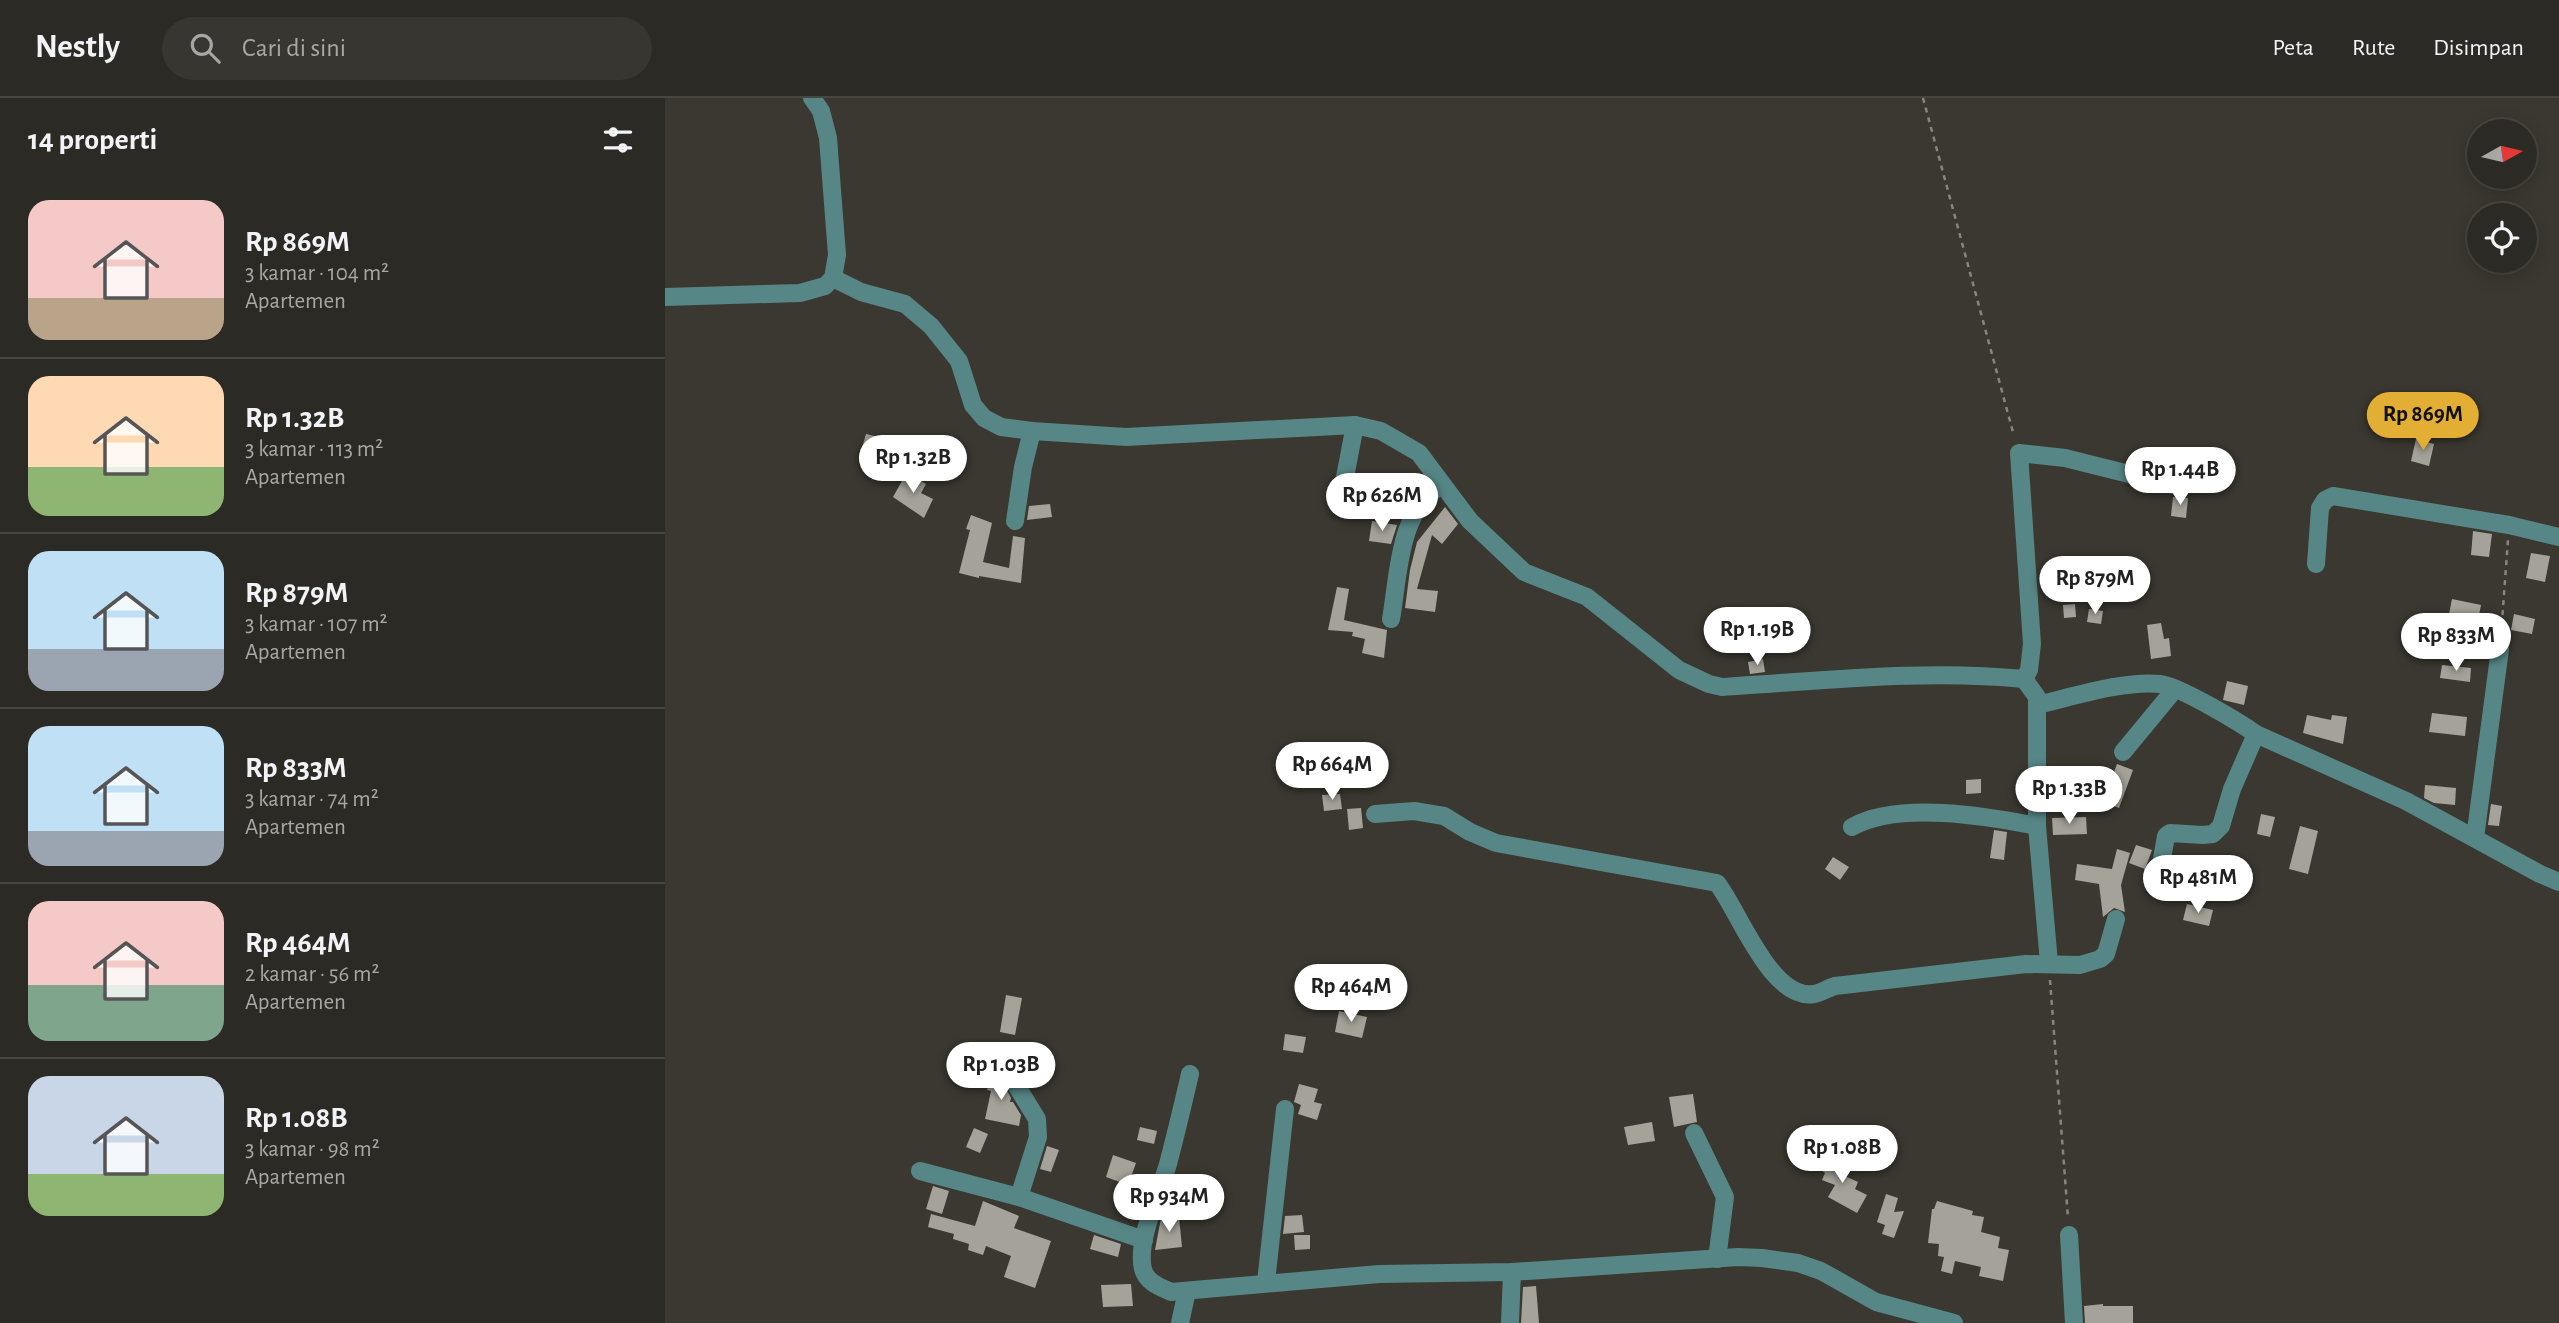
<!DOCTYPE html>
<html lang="id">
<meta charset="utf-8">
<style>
body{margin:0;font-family:"Alegreya Sans",sans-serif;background:#383631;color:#f1f3f6;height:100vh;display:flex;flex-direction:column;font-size:26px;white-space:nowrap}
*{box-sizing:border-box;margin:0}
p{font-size:23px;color:#a6a7a6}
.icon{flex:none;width:38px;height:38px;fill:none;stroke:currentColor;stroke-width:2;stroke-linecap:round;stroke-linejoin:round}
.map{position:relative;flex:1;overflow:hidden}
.panel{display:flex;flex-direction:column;background:#2c2a24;width:665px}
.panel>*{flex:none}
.needle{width:46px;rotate:82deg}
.fabs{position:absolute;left:1802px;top:21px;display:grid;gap:14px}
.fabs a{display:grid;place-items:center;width:70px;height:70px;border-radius:50%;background:#2c2a24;box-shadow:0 4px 18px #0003,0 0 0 2px #484641;font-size:35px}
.price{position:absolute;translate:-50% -60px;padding:0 16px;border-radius:24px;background:#fff;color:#222;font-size:23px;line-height:46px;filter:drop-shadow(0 2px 4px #0008)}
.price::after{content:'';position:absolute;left:50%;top:42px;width:21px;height:16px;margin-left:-10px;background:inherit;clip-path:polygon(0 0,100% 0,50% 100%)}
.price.selected{background:#e3ae34;color:#111}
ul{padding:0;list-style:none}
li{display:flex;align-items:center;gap:21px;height:175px;padding:0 28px}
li+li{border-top:2px solid #484641}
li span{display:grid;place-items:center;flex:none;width:196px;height:140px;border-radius:21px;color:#555}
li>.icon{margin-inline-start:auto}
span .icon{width:84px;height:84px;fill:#fffc;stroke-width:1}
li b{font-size:30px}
h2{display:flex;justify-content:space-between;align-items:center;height:84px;padding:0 28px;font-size:30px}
header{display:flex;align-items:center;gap:42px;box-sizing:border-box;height:98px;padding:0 35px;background:#2c2a24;border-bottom:2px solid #484641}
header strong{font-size:33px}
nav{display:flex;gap:38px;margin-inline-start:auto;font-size:24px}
.search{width:490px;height:63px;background:#383631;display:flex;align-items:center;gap:18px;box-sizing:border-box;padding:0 24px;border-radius:38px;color:#a6a7a6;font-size:26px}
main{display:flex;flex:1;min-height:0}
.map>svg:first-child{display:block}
.building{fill:#a5a399}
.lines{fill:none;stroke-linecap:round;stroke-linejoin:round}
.path{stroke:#86857e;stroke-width:2.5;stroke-dasharray:5 5;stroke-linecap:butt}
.minor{stroke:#568685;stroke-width:18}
</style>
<header>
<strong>Nestly</strong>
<div class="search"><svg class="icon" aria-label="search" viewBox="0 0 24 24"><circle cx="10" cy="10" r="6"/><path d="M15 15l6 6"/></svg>Cari di sini</div>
<nav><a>Peta</a><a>Rute</a><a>Disimpan</a></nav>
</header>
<main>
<section class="panel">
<h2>14 properti<svg class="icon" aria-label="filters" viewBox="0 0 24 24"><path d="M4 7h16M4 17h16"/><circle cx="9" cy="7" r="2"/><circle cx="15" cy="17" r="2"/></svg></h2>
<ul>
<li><span style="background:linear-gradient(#f6c9c9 70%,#b9a48a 0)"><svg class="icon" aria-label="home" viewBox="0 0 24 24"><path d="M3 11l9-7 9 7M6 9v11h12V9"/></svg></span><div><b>Rp 869M</b><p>3 kamar · 104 m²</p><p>Apartemen</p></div></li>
<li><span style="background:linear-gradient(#ffd9b3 65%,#8fb573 0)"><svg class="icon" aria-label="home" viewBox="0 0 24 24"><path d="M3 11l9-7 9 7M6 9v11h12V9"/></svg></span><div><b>Rp 1.32B</b><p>3 kamar · 113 m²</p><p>Apartemen</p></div></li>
<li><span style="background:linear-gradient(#bfe0f5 70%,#9aa5b1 0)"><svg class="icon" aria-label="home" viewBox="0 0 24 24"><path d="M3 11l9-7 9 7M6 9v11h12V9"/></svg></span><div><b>Rp 879M</b><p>3 kamar · 107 m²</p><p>Apartemen</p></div></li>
<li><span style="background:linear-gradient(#bfe0f5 75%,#9aa5b1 0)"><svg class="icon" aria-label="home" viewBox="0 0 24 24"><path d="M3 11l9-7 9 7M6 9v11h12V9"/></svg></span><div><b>Rp 833M</b><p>3 kamar · 74 m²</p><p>Apartemen</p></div></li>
<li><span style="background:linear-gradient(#f6c9c9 60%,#7fa58c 0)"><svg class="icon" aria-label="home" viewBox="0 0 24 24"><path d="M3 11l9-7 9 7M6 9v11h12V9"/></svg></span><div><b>Rp 464M</b><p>2 kamar · 56 m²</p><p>Apartemen</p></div></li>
<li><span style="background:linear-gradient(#c9d6e8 70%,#8fb573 0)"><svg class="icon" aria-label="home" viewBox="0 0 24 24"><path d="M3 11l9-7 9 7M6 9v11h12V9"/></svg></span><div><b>Rp 1.08B</b><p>3 kamar · 98 m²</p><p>Apartemen</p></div></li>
</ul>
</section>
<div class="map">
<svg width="1894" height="1225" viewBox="0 0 1894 1225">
<rect width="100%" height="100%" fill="#3a3830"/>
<g class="building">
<polygon points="201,336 214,339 210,353 197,350"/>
<polygon points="1751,341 1769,346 1764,368 1746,363"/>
<polygon points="242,374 261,386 256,395 268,401 259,420 228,399"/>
<polygon points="1508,399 1523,400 1521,420 1506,418"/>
<polygon points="385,406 387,419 362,422 364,408"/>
<polygon points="780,409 793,426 777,446 767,437 752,491 773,493 770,514 740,510 745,472 752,444"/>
<polygon points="306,417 327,425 318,464 344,470 348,438 360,440 356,485 314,478 314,480 294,475 305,432 301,431"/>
<polygon points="707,423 732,427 726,446 704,443"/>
<polygon points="1808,433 1827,436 1824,459 1806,457"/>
<polygon points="1866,455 1885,458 1880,484 1861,480"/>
<polygon points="672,489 684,491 679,522 722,532 719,560 697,555 700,541 687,538 688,534 663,532"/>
<polygon points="1787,501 1816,507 1813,522 1784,516"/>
<polygon points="1410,506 1411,519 1399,520 1398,507"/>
<polygon points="1424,511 1438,513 1436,526 1422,524"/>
<polygon points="1849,516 1870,521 1867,536 1846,532"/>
<polygon points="1496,525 1499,541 1504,540 1506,558 1486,561 1482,527"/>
<polygon points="1098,561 1100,574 1085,576 1083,564"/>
<polygon points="1777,567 1806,570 1805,584 1775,580"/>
<polygon points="1562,583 1583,588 1579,607 1558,602"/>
<polygon points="1767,615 1802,619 1800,638 1764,634"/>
<polygon points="1642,617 1666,622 1667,617 1682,619 1678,646 1638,635"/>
<polygon points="1452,666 1468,672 1454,710 1438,704"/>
<polygon points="1316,681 1316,695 1301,696 1301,682"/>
<polygon points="1760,687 1791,690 1790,707 1769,705 1759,700"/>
<polygon points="675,696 677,711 659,713 657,697"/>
<polygon points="1826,706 1837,708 1834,728 1823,727"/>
<polygon points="696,710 698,730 684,732 682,711"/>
<polygon points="1596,716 1610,719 1605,739 1592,736"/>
<polygon points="1421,719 1422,736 1388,737 1387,720"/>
<polygon points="1635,728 1653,733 1643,776 1624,771"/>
<polygon points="1329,732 1342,734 1339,762 1325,760"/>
<polygon points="1471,747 1487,752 1480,771 1464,765"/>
<polygon points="1452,751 1465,755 1456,787 1460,814 1449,810 1438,819 1434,786 1410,782 1412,766 1447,771"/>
<polygon points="1168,759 1184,769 1175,782 1160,771"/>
<polygon points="1522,806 1548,812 1544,828 1518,822"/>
<polygon points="341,897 357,900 350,937 335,934"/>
<polygon points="674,913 702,919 697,940 670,934"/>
<polygon points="620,936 641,939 638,955 618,952"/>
<polygon points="328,973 344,978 340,988 346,1000 345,1004 348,1004 356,1017 354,1028 320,1021 326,993 322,992"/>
<polygon points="634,986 653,991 649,1004 657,1006 652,1022 633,1016 636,1007 629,1004"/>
<polygon points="1028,996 1032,1024 1009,1029 1004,999"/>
<polygon points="987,1024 990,1043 963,1047 959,1029"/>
<polygon points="475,1029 492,1033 489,1046 472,1042"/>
<polygon points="309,1030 323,1036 315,1055 301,1049"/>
<polygon points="382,1048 394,1052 386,1074 375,1071"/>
<polygon points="1163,1054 1176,1065 1169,1073 1193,1084 1190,1091 1202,1097 1192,1115 1163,1099 1170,1087 1157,1082 1160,1075 1154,1070"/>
<polygon points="448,1057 471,1065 463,1087 441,1079"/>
<polygon points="268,1088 284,1093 277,1116 261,1111"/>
<polygon points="1221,1096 1233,1100 1229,1114 1239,1113 1229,1140 1217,1136 1220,1127 1212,1124"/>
<polygon points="318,1103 354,1118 349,1130 386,1143 370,1190 339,1179 346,1158 321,1148 318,1157 303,1152 304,1146 288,1141 289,1136 263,1129 266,1116 310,1128"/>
<polygon points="1272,1103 1308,1113 1307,1117 1319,1119 1316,1134 1335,1139 1333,1150 1344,1152 1338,1183 1314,1178 1316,1169 1290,1163 1287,1176 1276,1173 1279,1159 1273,1158 1274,1146 1263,1145 1267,1111 1269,1111"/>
<polygon points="637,1117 639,1134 618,1136 620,1118"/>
<polygon points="514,1119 517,1149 490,1152 496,1120"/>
<polygon points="429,1137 456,1146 453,1159 425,1151"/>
<polygon points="629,1137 645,1137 645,1151 630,1152"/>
<polygon points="466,1186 468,1208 438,1209 436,1187"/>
<polygon points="871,1188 874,1225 856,1225 858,1189"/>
<polygon points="1438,1206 1438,1208 1468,1208 1468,1225 1420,1225 1419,1208"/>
</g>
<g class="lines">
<g class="path">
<polyline points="1258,0 1349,338"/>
<polyline points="1836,537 1843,442"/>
<polyline points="1385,882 1403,1120"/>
</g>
<g class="minor">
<path d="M168,180L196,194L240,206L266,228L294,263L308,307L319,320L336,329L367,333L461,339L690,327L716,333L754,355L805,423L859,474L922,499L1014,572L1044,586L1057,589C1158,583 1258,571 1359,581L1372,599V728L1384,865"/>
<polyline points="0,199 135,195 160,188 168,180 172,157 163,40 156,13 147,0"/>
<polyline points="676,400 690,327"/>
<polyline points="350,423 358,369 367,333"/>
<polyline points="1651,466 1655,410 1660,402 1668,398 1844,427 1894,439"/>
<path d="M726,521C734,476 733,412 777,387"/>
<polyline points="1359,581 1364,572 1367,546 1354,355 1400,360 1516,389"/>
<path d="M1372,607C1407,599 1460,582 1495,586C1514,588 1574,624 1591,636L1741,703L1875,776L1894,784"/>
<polyline points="1458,654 1510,591"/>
<path d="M710,716L749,713L779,718L805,734L831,745L1052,785C1074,813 1106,903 1149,896C1156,895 1163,890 1170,888L1361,866L1415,867L1435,861L1441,856L1451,821"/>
<path d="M1187,729C1233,703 1321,718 1372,728"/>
<polyline points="1810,740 1835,551"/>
<polyline points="1493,784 1501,738 1505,735 1538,737 1548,736 1556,728 1567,691 1591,636"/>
<path d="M525,976C518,1006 511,1036 503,1066C495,1095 471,1142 478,1171C481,1184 495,1189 506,1194L714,1176L847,1174L1073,1159L1097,1160L1133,1165L1156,1173L1211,1204L1289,1225"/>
<polyline points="351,987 372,1021 373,1039 354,1099"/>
<polyline points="1029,1035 1060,1099 1052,1161"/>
<polyline points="255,1073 354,1099 479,1142"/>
<polyline points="1404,1137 1409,1225"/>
<polyline points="601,1184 620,1011"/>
<polyline points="515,1225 522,1193"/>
<polyline points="845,1225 847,1174"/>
</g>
</g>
</svg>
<div class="fabs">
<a><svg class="needle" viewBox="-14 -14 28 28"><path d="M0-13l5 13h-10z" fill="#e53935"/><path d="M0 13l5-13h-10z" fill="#a6a7a6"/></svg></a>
<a><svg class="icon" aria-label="locate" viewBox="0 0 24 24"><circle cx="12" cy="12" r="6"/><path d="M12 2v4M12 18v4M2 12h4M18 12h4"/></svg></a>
</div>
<b class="price selected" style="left:1758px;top:354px">Rp 869M</b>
<b class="price" style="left:248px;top:397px">Rp 1.32B</b>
<b class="price" style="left:1515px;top:409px">Rp 1.44B</b>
<b class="price" style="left:717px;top:435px">Rp 626M</b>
<b class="price" style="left:1430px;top:518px">Rp 879M</b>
<b class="price" style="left:1092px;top:569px">Rp 1.19B</b>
<b class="price" style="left:1791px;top:575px">Rp 833M</b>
<b class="price" style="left:667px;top:704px">Rp 664M</b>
<b class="price" style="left:1404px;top:728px">Rp 1.33B</b>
<b class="price" style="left:1533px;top:817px">Rp 481M</b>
<b class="price" style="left:686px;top:926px">Rp 464M</b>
<b class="price" style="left:336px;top:1004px">Rp 1.03B</b>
<b class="price" style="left:1177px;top:1087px">Rp 1.08B</b>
<b class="price" style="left:504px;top:1136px">Rp 934M</b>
</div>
</main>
